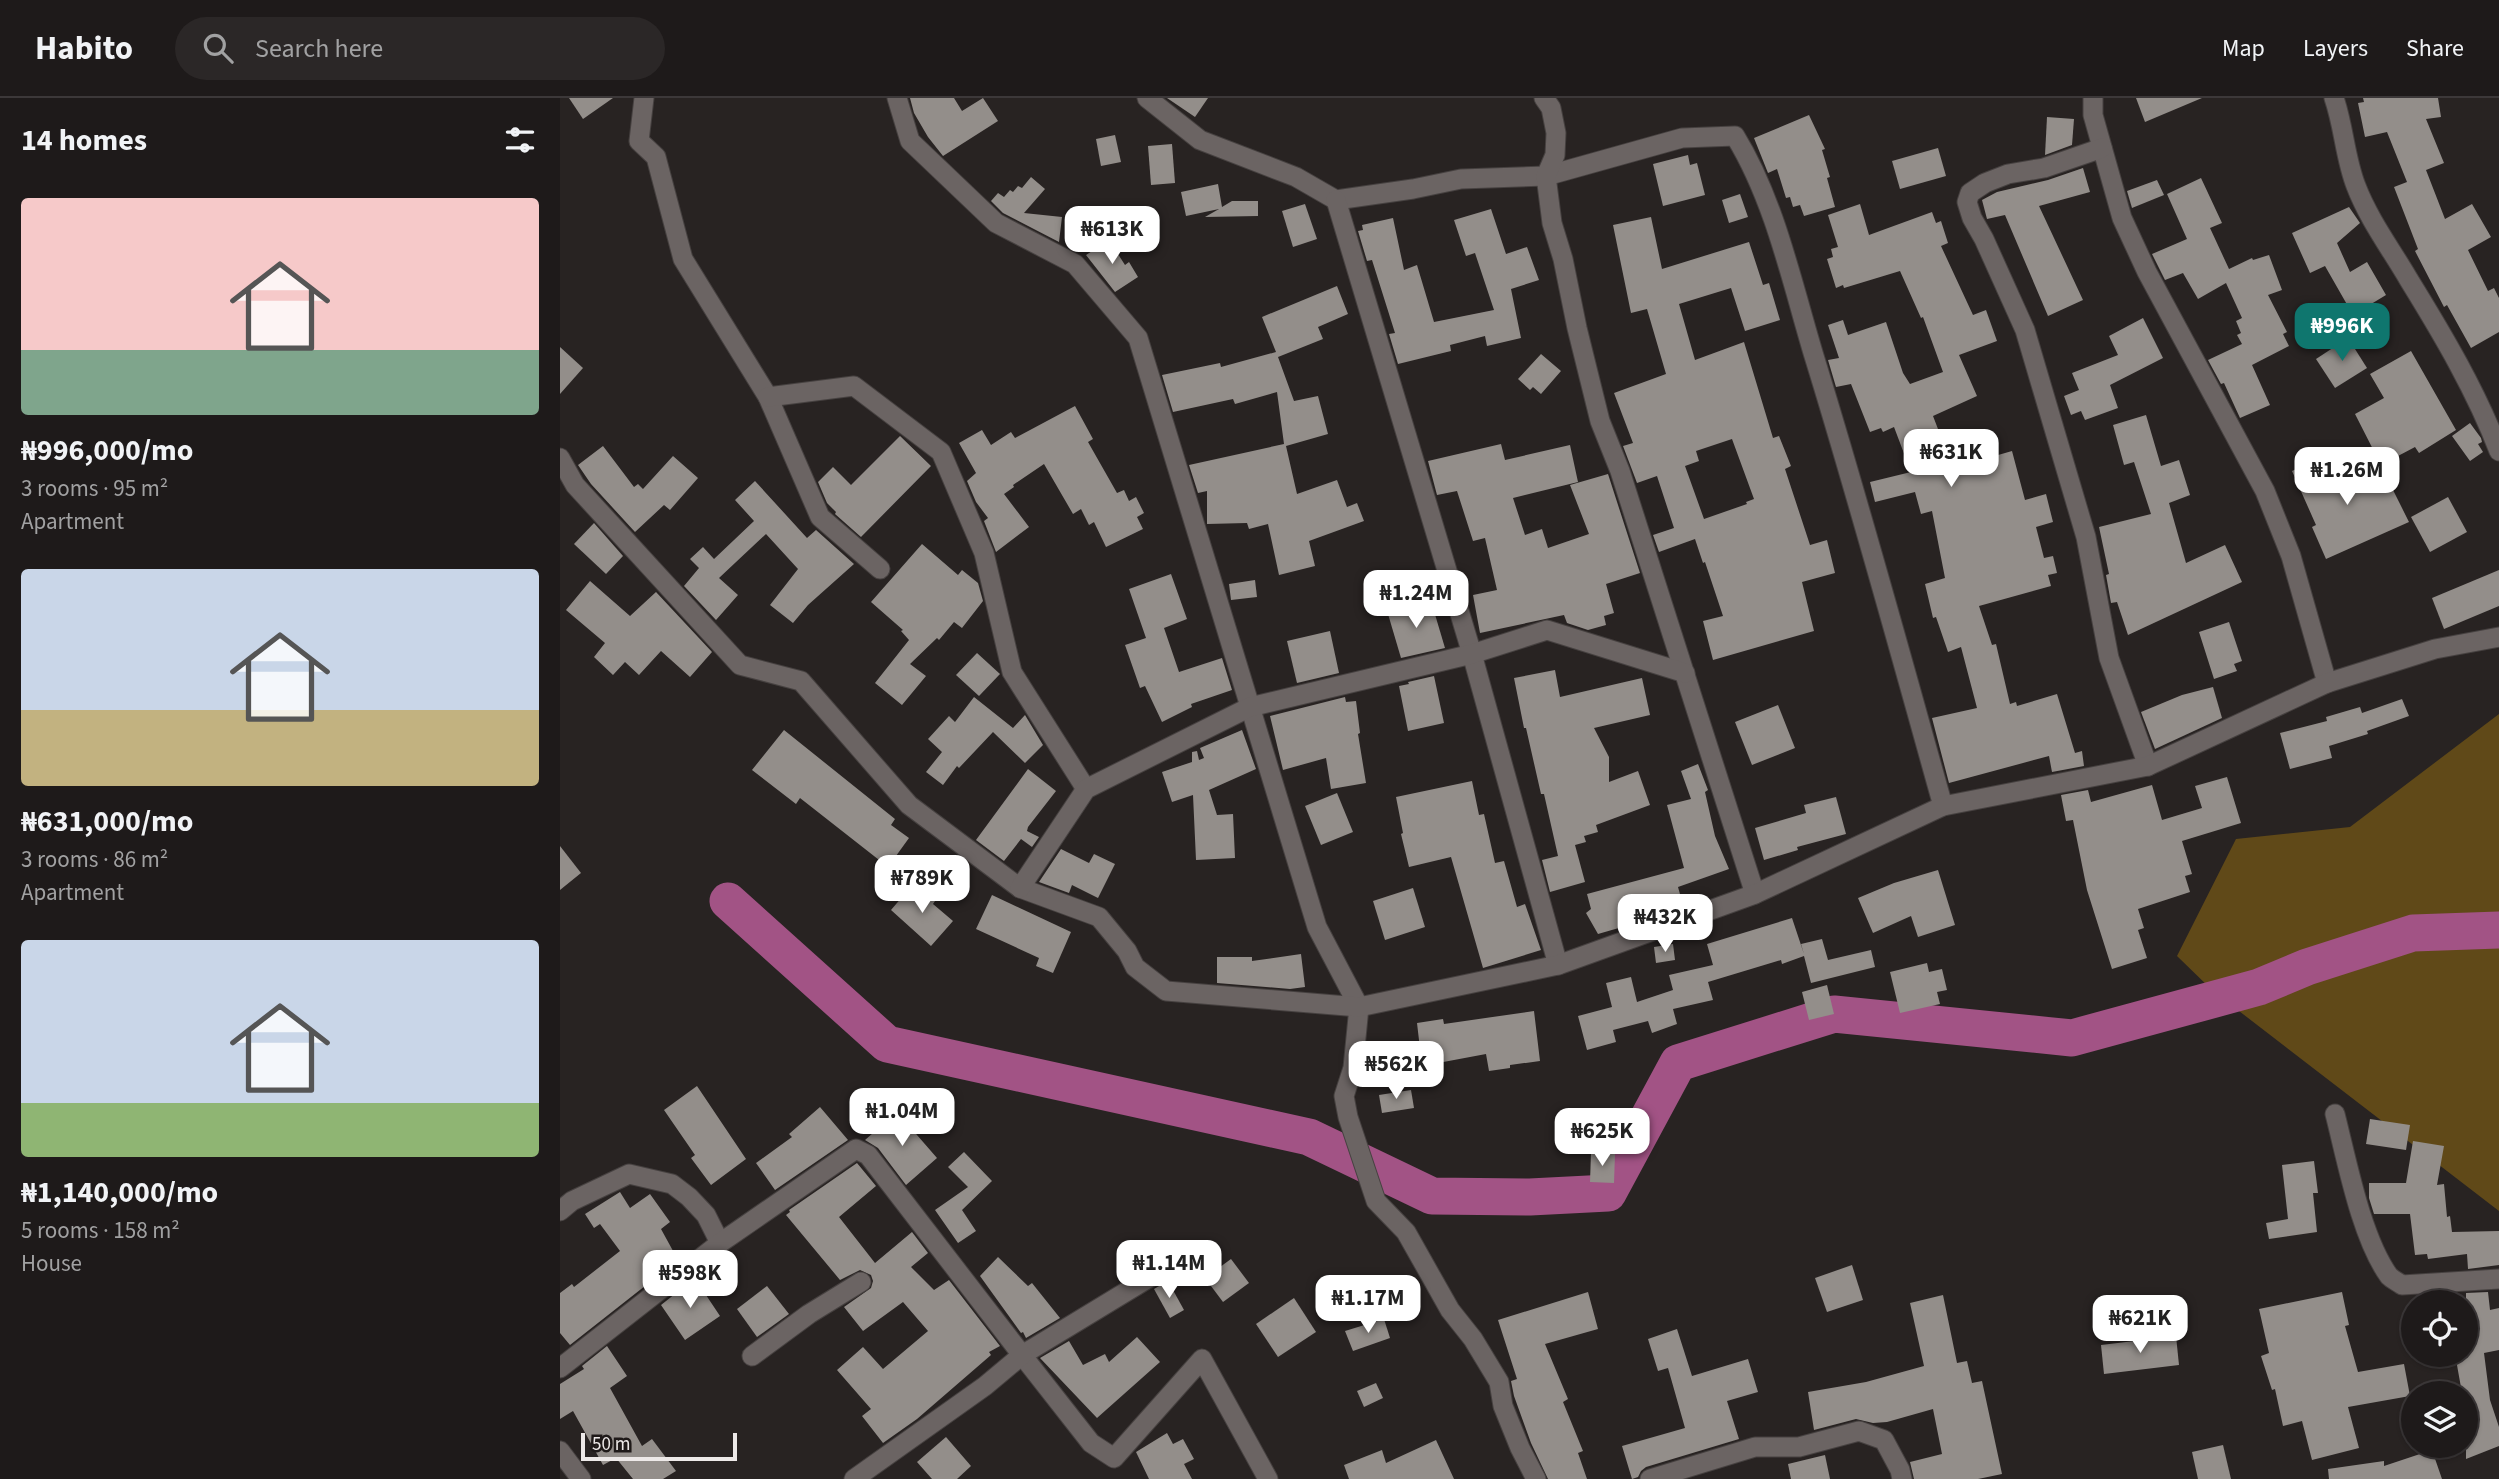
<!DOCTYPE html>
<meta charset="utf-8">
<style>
body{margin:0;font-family:"Source Sans 3",sans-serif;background:#2b2727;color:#f1f3f6;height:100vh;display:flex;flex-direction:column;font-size:26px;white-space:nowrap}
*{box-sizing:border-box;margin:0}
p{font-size:23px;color:#a1a1a2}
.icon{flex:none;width:38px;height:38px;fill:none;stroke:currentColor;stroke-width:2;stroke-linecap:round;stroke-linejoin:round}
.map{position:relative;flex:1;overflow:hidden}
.drawer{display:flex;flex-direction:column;background:#1e1a1a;width:560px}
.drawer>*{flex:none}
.controls{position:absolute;left:1841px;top:1192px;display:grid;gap:14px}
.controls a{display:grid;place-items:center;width:77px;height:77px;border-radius:50%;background:#1e1a1a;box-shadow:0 2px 5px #0004,0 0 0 2px #3c3839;font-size:35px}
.scale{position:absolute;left:21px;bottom:18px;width:156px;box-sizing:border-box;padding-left:7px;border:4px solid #ede9e8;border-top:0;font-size:19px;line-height:24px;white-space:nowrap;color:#ede9e8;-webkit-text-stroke:5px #1f1a19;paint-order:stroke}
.price{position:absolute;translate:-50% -60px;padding:0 16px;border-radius:14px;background:#fff;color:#222;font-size:23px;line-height:46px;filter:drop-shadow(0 2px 4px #0008)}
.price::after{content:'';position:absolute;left:50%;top:42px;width:21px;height:16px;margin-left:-10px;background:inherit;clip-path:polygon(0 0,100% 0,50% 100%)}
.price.selected{background:#0f766e;color:#fff}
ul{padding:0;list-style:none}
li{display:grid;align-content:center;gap:14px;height:371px;padding:0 21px}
li span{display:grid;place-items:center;height:217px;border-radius:7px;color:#555}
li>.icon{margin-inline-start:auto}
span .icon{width:126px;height:126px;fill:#fffc;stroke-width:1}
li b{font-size:30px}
h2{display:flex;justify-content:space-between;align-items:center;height:84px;padding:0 21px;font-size:30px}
header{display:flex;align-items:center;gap:42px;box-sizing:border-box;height:98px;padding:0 35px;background:#1e1a1a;border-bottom:2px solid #3c3839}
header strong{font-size:33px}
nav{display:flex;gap:38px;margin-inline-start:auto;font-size:24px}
.search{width:490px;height:63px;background:#2b2727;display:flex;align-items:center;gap:18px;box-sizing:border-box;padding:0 24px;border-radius:38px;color:#a1a1a2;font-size:26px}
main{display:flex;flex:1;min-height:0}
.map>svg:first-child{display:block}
.forest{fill:#604918}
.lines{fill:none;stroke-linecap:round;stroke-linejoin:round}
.river{stroke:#a25385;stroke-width:37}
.building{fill:#938e8a;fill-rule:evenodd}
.minor-casing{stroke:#464140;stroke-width:21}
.minor{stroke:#6b6463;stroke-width:19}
</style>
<header>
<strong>Habito</strong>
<div class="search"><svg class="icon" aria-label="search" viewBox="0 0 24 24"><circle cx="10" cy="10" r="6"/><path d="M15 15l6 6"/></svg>Search here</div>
<nav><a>Map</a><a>Layers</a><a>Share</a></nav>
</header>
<main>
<section class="drawer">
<h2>14 homes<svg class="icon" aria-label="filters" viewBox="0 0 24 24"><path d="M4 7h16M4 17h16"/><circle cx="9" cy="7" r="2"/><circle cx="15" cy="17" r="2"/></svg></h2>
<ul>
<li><span style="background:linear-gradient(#f6c9c9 70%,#7fa58c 0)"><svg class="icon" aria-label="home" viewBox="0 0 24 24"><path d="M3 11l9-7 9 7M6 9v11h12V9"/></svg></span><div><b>₦996,000/mo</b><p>3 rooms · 95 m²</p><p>Apartment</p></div></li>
<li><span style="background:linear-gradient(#c9d6e8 65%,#c2b280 0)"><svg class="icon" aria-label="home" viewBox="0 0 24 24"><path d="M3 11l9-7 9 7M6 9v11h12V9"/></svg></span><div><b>₦631,000/mo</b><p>3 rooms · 86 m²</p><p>Apartment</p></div></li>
<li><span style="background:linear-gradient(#c9d6e8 75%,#8fb573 0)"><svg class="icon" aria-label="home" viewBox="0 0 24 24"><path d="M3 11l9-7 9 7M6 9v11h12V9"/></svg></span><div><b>₦1,140,000/mo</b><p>5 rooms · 158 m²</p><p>House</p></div></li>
</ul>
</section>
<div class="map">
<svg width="1939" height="1381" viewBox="0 0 1939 1381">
<rect width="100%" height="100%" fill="#282322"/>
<polygon class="forest" points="1939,616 1939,1113 1653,893 1617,858 1676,741 1790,729"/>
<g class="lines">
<polyline class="river" points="168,803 327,946 749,1039 872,1098 970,1099 1048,1095 1118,965 1274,916 1512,940 1699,889 1747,869 1853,835 1939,832"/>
</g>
<g class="building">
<polygon points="9,0 53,0 23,21"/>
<polygon points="350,0 394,0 402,13 423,0 438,23 383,58 368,39 354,15"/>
<polygon points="607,0 648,0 635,19"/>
<polygon points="1576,0 1642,0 1585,24"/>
<polygon points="1803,0 1878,0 1881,19 1866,21 1884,65 1866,72 1885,121 1912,106 1931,139 1908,152 1928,193 1934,190 1939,200 1939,234 1911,250 1887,207 1884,209 1855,153 1858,151 1834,89 1847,84 1827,34 1805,39 1798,5 1804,4"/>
<polygon points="1249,17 1265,51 1262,52 1270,79 1267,80 1275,109 1244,118 1240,107 1233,109 1230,99 1226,100 1217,71 1208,75 1194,40"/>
<polygon points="1487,19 1514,21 1512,47 1485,57"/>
<polygon points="555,37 561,64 541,68 536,41"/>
<polygon points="612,46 615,85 591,87 588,48"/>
<polygon points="1378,50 1386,78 1340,91 1332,63"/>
<polygon points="1128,57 1130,67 1137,65 1145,97 1103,108 1093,66"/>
<polygon points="1523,70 1530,94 1479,108 1523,202 1488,218 1445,117 1427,121 1422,102 1437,94 1488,82"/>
<polygon points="471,79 485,91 464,115 502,119 499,144 443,115 431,103 438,95 444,99 450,92 453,94 458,88 462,90"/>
<polygon points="1641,80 1662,125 1650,130 1669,171 1692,160 1693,162 1709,157 1722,192 1708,197 1727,234 1723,236 1729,248 1692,267 1710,307 1680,320 1664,285 1661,286 1648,262 1682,246 1677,237 1681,235 1676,223 1682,220 1666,185 1638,201 1623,175 1605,182 1592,156 1627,141 1607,96"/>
<polygon points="1597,82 1604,97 1572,110 1567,93"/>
<polygon points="658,86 662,109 672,103 698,103 698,118 645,119 659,111 626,118 621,94"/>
<polygon points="1180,96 1188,119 1169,125 1162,102"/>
<polygon points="745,106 757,141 733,149 722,113"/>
<polygon points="1300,106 1309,137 1372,114 1376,125 1381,123 1388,145 1381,148 1413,217 1426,212 1437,243 1399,257 1417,298 1373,318 1393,370 1452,353 1465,402 1486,396 1493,424 1476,429 1484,460 1493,458 1497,475 1488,477 1491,488 1419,508 1432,547 1436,546 1450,606 1456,604 1457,608 1497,596 1515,655 1522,653 1524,668 1492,674 1489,658 1389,685 1372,620 1417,610 1401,549 1388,554 1376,519 1373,520 1365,486 1385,480 1372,413 1361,416 1355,394 1315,404 1310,384 1351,374 1334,329 1323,334 1321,330 1310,334 1291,286 1276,289 1268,262 1279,260 1268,227 1283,222 1288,237 1326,224 1343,275 1350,286 1383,274 1363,219 1361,220 1340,173 1284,190 1283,187 1276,190 1267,161 1273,159 1271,151 1278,149 1268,117"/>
<polygon points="1789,109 1800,125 1777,145 1790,174 1807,164 1826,197 1793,217 1765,168 1750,175 1732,135"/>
<polygon points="931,111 946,156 967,149 979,182 951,191 961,240 927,248 925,238 890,247 891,253 838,266 829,236 835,235 812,162 807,163 798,133 803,132 802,127 833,120 844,172 857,167 874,224 934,212 915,155 906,158 894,122"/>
<path d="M1091,119L1102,171L1189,144L1203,187L1209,185L1220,222L1185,233L1171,190L1119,206L1135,262L1184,244L1213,340L1219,338L1231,368L1225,371L1250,447L1267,442L1275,475L1242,484L1254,533L1153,562L1143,523L1163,518L1145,464L1143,465L1135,441L1099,454L1093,437L1114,430L1097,378L1077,385L1063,348L1073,345L1054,295L1106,276L1087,211L1071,215L1053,127ZM1172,341L1194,401L1186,404L1187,406L1144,421L1125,368L1139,363L1136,353Z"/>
<polygon points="549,142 565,167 569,164 578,179 555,194 526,157"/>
<polygon points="777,188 788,216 758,229 763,241 718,259 734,303 758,298 768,336 726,348 737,396 777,382 787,409 797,405 804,423 749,443 755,468 719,477 708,426 689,431 687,425 647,426 647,393 638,395 629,367 724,346 717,294 675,306 673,301 613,314 602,277 660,265 661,269 716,254 702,219"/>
<polygon points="1583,220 1603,260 1550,287 1558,310 1525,322 1521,313 1511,317 1504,298 1519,292 1512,275 1558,257 1549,238"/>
<polygon points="1788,240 1807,270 1775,290 1756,261"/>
<polygon points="0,249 23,270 0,296"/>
<polygon points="1851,253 1896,332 1859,355 1855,349 1821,367 1795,316 1824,300 1810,276"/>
<polygon points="981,256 1001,273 981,296 973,289 970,292 958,281"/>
<polygon points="515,308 533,341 528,344 557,395 564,392 569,403 576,399 584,415 577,419 583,431 546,449 534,424 529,427 521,411 513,416 484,366 453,387 454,389 444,396 469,429 436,454 424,423 428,420 416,404 407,383 416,375 399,345 422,332 431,347 451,334 455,340"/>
<polygon points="1586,317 1601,368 1619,362 1630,397 1609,405 1626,465 1665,447 1682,484 1568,537 1557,504 1551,505 1546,477 1549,476 1539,429 1591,416 1574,364 1564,367 1553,327"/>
<polygon points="1910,325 1921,340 1922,344 1918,346 1923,354 1910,363 1892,338"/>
<polygon points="340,338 371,368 301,439 275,416 276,414 267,405 258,384 273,369 291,387"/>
<polygon points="941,346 945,362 1010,347 1018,384 953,400 965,437 982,431 988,450 1029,436 1010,387 1048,376 1080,475 1046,486 1054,515 1044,518 1046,527 1028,532 1007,525 1004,517 920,535 913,497 937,492 925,440 913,443 897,393 877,397 868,363"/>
<polygon points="43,348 74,389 78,386 83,391 113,358 138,380 110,412 104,407 75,434 31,386 18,367"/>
<polygon points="1768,356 1786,396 1825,376 1849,424 1766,461 1752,429 1756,427 1732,373"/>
<polygon points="195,383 247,440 256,432 294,466 248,507 233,525 210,507 238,471 206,436 159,480 178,497 156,522 124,488 139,470 130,461 143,449 154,461 194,423 175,402"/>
<polygon points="1888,399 1907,434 1870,454 1851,419"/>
<polygon points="34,425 63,458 46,476 14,446"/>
<polygon points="362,446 398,477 402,472 418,485 423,503 402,530 394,524 379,542 377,540 350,566 366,578 342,607 315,585 349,542 341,533 343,532 311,504"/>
<polygon points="1939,472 1939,508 1884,531 1872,500"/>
<polygon points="611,476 627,521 604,530 619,574 662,560 672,592 631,606 632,609 602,624 585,588 580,590 565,547 586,540 569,491"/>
<polygon points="695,482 697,499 671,502 669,486"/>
<polygon points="30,483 70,518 96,494 152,554 130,579 101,553 79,577 65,564 53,577 34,559 45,545 6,512"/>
<polygon points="871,503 885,550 841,560 828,516"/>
<polygon points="1669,524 1682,563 1674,566 1677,573 1654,581 1639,534"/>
<polygon points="770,533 779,575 737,585 727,543"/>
<polygon points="417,555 440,576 419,598 396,577"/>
<polygon points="995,572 1000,599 1082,580 1090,617 1034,630 1049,659 1049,684 1078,673 1090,707 1036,727 1038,734 1024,738 1026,744 1015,747 1025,784 990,794 982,762 998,758 984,696 981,696 966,630 964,630 954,580"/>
<polygon points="874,578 884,625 848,633 839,588 849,586 848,584"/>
<polygon points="1653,589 1662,620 1595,651 1581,614 1622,597"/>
<polygon points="414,599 453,630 465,617 483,647 465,665 433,634 399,670 397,668 383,687 366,674 382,654 368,641 389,618 395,624"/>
<polygon points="785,599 786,604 796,603 800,635 798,636 806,685 771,691 766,660 723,672 710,618"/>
<polygon points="1842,601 1849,618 1807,633 1808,636 1769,648 1772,660 1730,671 1720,635 1767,623 1766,619 1800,609 1802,615"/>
<polygon points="1218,607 1235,650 1192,667 1175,624"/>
<polygon points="224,632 335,721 331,727 349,740 328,769 240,700 236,706 192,672"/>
<polygon points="682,632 696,671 649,692 657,717 673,716 675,760 636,762 633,697 612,704 602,674 632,664 632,654 637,653 639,662 644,660 640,650"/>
<polygon points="1138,666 1148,692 1145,694 1155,738 1169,771 1118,789 1123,807 1075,819 1076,825 1038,836 1026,815 1031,811 1027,796 1124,770 1107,707 1131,701 1121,673"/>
<polygon points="468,671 496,693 468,729 467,733 479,739 472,749 461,741 444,763 416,742"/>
<polygon points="1667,679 1681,725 1622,743 1632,776 1625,778 1630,794 1578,811 1584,830 1578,832 1587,860 1552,871 1527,792 1513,722 1506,723 1501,697 1528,692 1531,704 1592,687 1602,722 1642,710 1635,688"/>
<polygon points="912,683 919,717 924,716 935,765 944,763 957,809 965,806 981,852 923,870 891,759 849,769 841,736 843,735 836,699"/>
<polygon points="777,695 793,734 761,747 745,708"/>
<polygon points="1276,699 1286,736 1237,749 1238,752 1204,762 1195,730 1246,715 1244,707"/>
<polygon points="0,748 21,775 0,792"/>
<polygon points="501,751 529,765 534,756 555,766 538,800 512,787 509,795 479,784"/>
<polygon points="1378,772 1395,827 1358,839 1351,818 1313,835 1298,800 1334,785"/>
<polygon points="354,785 375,803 373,806 393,823 371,848 331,812"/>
<polygon points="853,790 865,829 825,842 813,803"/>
<polygon points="432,797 511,834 493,875 476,868 479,860 416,831"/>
<polygon points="1232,820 1244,856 1241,846 1262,841 1268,862 1311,852 1315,869 1251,885 1244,858 1222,866 1221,862 1148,884 1153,902 1113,911 1117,926 1092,935 1088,923 1053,932 1056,944 1027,952 1018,918 1052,909 1046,885 1071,879 1077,904 1113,892 1109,877 1153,867 1147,846"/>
<polygon points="1113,846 1115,862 1096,865 1094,849"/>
<polygon points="741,856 745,889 730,891 657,885 657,859 692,859 692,863"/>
<polygon points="1367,865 1369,874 1382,871 1387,892 1377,894 1380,906 1340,915 1330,874"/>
<polygon points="1267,887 1274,916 1249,922 1242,894"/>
<polygon points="974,913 980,963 950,967 950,970 929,973 926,956 862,968 857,925 883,921 884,926"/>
<polygon points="137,988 186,1061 151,1087 131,1060 135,1057 104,1012"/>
<polygon points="851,992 854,1010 822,1015 819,997"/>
<polygon points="260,1009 288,1042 215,1092 196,1065 232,1039 229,1036"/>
<polygon points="337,1014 377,1060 346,1087 318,1050 305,1042"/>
<polygon points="1810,1021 1850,1027 1846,1052 1806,1046"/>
<polygon points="1853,1043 1884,1048 1877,1087 1884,1086 1887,1119 1890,1118 1892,1134 1939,1133 1939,1167 1908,1171 1907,1156 1868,1161 1867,1156 1855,1157 1850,1116 1814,1116 1809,1100 1809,1085 1846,1085"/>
<polygon points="404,1054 432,1083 402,1112 416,1133 398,1145 375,1112 408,1089 388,1069"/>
<polygon points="1031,1055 1055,1056 1054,1085 1030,1084"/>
<polygon points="1754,1063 1758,1095 1753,1095 1757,1134 1709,1141 1706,1125 1728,1121 1722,1067"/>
<polygon points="297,1065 316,1088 279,1119 315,1165 352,1134 368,1155 351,1169 374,1192 389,1182 440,1248 429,1254 431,1257 357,1321 323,1345 302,1318 311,1311 277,1272 303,1249 323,1271 368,1233 343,1204 303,1233 284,1209 311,1190 313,1183 311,1177 300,1172 280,1182 226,1117 230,1114 229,1112"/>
<polygon points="60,1094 70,1110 90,1096 110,1124 101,1131 118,1162 10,1247 0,1235 0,1195 12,1186 14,1189 60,1153 40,1126 34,1130 25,1116"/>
<polygon points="438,1159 468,1188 472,1185 500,1220 466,1240 463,1234 461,1235 420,1178"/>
<polygon points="671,1161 689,1185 663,1204 645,1180"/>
<polygon points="1292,1167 1303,1202 1267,1214 1255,1180"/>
<polygon points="136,1182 160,1218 125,1242 101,1207 130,1184 130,1186"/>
<polygon points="608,1183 624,1212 610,1220 594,1191"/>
<polygon points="207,1188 229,1216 197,1239 177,1211"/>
<polygon points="1028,1194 1038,1231 985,1246 1008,1301 1003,1304 1023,1353 1018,1355 1027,1381 988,1381 971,1345 954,1298 951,1283 957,1281 938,1222"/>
<polygon points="1782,1194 1789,1227 1785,1228 1798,1274 1844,1266 1850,1298 1788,1309 1799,1350 1752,1362 1742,1323 1723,1328 1715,1291 1712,1292 1701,1258 1709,1255 1699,1211"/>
<polygon points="1928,1194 1930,1212 1939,1210 1939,1252 1924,1255 1930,1302 1939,1329 1939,1348 1906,1361 1906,1295 1902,1295 1895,1256 1906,1256 1906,1195"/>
<polygon points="1383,1197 1397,1265 1407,1263 1412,1285 1422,1283 1442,1376 1418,1381 1354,1381 1350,1364 1382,1356 1373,1311 1327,1324 1313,1325 1296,1321 1254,1332 1248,1294 1306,1284 1364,1268 1350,1205"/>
<polygon points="734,1200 756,1234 718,1259 696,1226"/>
<polygon points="824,1221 830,1240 793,1253 785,1233"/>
<polygon points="1117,1231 1132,1278 1188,1261 1198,1294 1167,1303 1179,1341 1086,1369 1081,1373 1078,1379 1072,1381 1062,1348 1125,1330 1108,1270 1098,1273 1088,1241"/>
<polygon points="1616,1238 1619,1267 1544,1276 1541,1247"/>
<polygon points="577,1239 600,1264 537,1320 480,1260 509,1243 523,1267 545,1256 549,1264"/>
<polygon points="47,1248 67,1278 50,1290 82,1348 92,1341 116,1373 103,1381 73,1381 56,1360 43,1367 13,1313 0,1321 0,1286 24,1271 22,1268"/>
<polygon points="816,1285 823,1300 804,1309 797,1293"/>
<polygon points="607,1335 613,1346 623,1341 634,1361 624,1366 632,1381 589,1381 576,1354"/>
<polygon points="386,1339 411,1368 397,1381 372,1381 357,1364"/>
<polygon points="876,1342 894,1381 789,1381 784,1367 822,1352 826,1365"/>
<polygon points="1663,1347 1671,1381 1638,1381 1632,1354"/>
<polygon points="1872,1352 1882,1381 1769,1381 1768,1371 1824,1363 1824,1368"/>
<polygon points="1265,1357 1270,1381 1231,1381 1228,1366"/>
</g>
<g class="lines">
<defs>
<g id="minor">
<polyline points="84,0 79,43 96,59 123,161 208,299 260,419 320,471"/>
<polyline points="337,0 350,43 436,125 515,166 578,240 757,829 799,909 793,970 784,998 788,1019 816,1103 846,1134 890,1212 913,1241 939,1284 943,1308 960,1350 976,1381"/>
<path d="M587,0L640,42L736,79L776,102L853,91L901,81L986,78L1122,40L1175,38C1215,103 1232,185 1254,258C1300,407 1341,558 1383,708"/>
<polyline points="984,0 991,10 996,35 995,57 986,78 992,125 1003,161 1017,230 1040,323 1060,373 1195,796"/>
<polyline points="1533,0 1533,17 1562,120 1587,174 1705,393 1731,458 1767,585"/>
<path d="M1774,0C1784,29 1785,60 1796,88C1809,122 1831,151 1849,182C1883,237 1916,293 1939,353"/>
<polyline points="1542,50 1484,70 1448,76 1425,85 1410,95 1407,104 1412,120 1424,141 1465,232 1526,439 1549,560 1588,668"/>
<polyline points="776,102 912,556 998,867"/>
<polyline points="208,299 294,288 381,354 424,455 452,574 526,691"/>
<polyline points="0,360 15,387 180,567 241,583 349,707 460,790 539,819 567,853 575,869 606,893 799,909 998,867 1195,796 1383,708 1588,668 1767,585 1875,551 1939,539"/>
<polyline points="460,790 526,691 690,609 912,556 987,532 1125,575"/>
<path d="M1775,1016C1787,1063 1801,1139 1829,1178C1833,1182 1838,1184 1842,1187L1939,1181"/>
<polyline points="0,1113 12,1103 69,1076 112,1086 129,1099 146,1117 160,1145"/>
<polyline points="602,1172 462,1257 531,1345 554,1360 642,1261 708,1381"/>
<polyline points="192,1258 249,1216 301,1184"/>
<polyline points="0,1270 160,1145 296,1051 308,1057 462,1257 425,1288 294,1381"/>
<polyline points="0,1353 21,1381"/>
<polyline points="1090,1381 1195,1349 1239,1349 1299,1333 1324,1342 1340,1372 1342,1381"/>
</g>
</defs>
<use href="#minor" class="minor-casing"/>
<use href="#minor" class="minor"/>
</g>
</svg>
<div class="controls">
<a><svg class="icon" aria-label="locate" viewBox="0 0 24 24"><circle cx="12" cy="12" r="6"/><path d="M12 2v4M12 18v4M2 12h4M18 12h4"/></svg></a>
<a><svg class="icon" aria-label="layers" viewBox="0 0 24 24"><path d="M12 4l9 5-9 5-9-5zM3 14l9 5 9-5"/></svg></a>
</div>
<div class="scale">50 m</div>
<b class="price" style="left:552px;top:168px">₦613K</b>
<b class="price selected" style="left:1782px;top:265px">₦996K</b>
<b class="price" style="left:1391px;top:391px">₦631K</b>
<b class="price" style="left:1787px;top:409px">₦1.26M</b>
<b class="price" style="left:856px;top:532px">₦1.24M</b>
<b class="price" style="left:362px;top:817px">₦789K</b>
<b class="price" style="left:1105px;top:856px">₦432K</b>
<b class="price" style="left:836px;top:1003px">₦562K</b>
<b class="price" style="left:342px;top:1050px">₦1.04M</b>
<b class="price" style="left:1042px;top:1070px">₦625K</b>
<b class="price" style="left:609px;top:1202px">₦1.14M</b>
<b class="price" style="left:130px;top:1212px">₦598K</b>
<b class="price" style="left:808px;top:1237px">₦1.17M</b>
<b class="price" style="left:1580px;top:1257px">₦621K</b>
</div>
</main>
